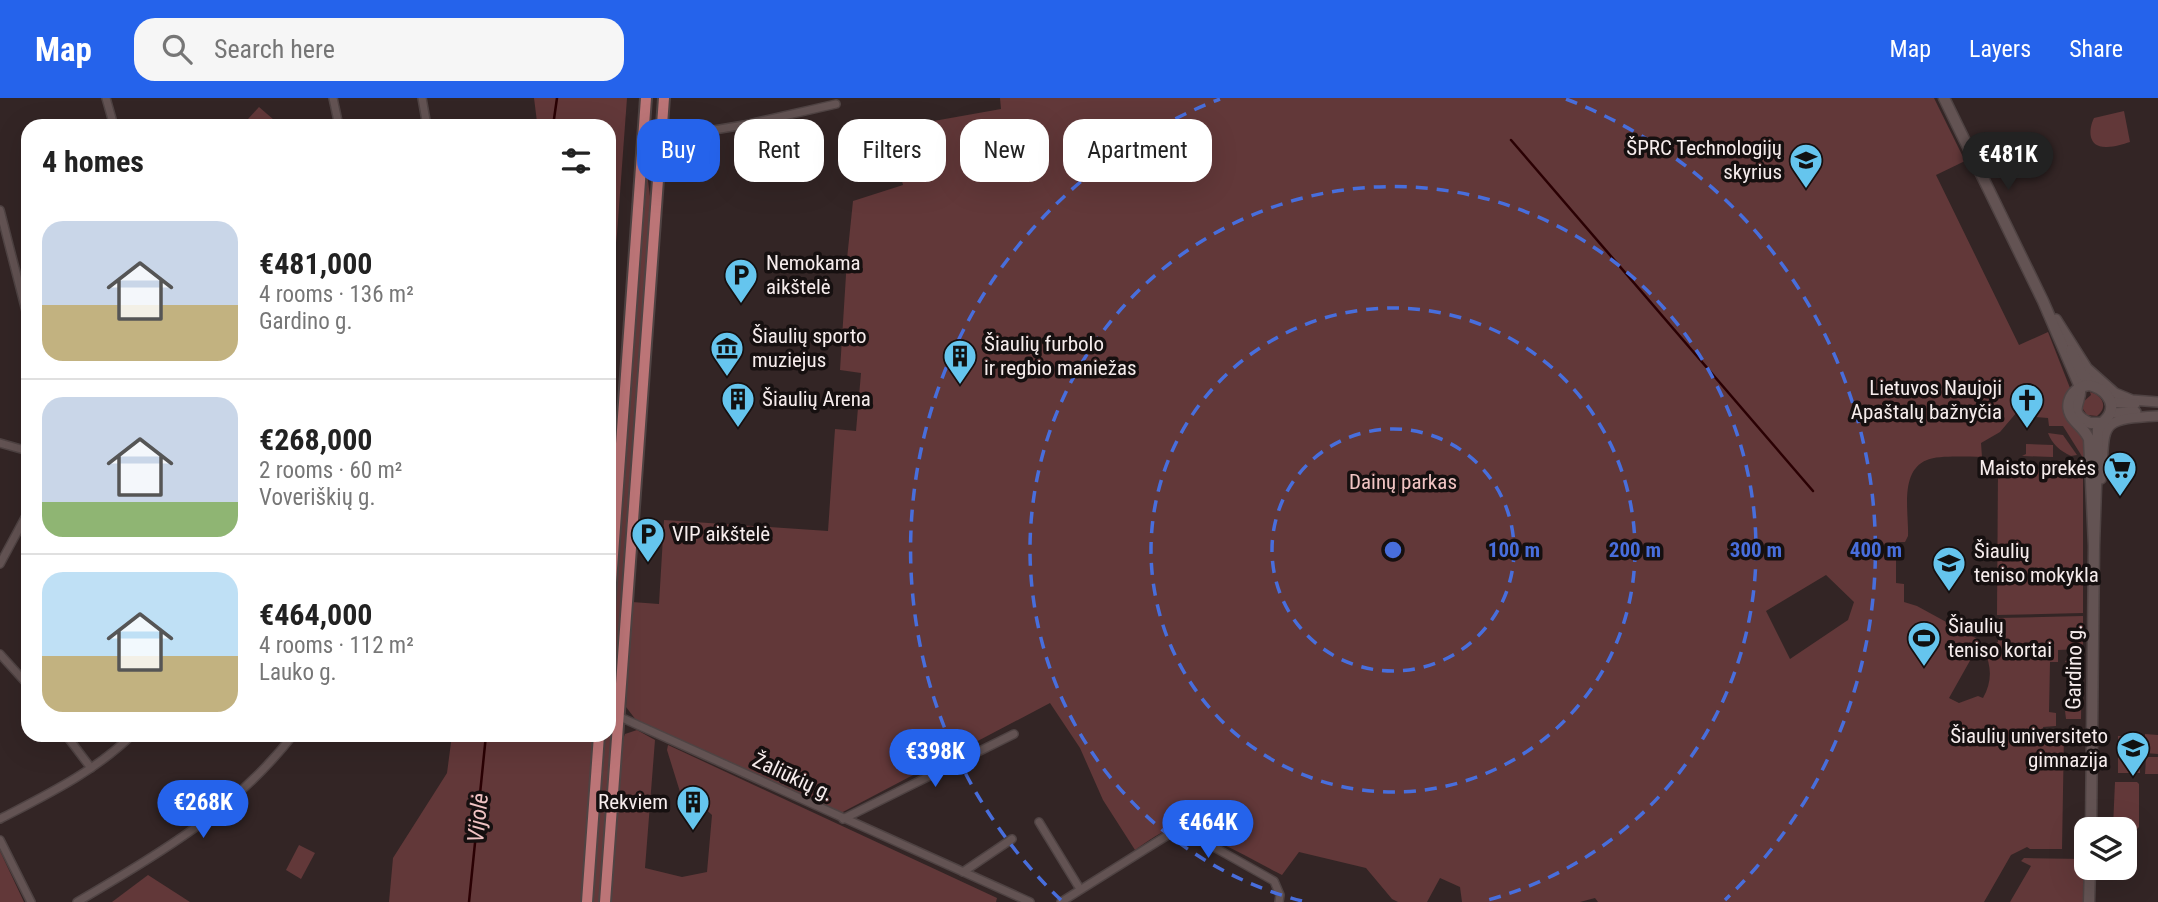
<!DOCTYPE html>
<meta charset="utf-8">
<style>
body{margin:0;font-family:"Roboto Condensed",sans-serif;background:#f6f6f6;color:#222;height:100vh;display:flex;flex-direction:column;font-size:26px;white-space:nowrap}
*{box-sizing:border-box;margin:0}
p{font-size:23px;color:#767676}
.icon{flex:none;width:38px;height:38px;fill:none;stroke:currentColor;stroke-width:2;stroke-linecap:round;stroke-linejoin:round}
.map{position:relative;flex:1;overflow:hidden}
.side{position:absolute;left:21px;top:21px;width:595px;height:623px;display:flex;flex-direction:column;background:#fff;border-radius:21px;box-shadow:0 7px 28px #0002}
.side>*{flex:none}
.banner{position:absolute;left:637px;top:21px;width:665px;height:63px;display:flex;gap:14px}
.buttons{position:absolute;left:2074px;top:719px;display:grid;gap:14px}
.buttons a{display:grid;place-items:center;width:63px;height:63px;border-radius:14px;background:#fff;box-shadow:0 7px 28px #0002;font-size:35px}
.price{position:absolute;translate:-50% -60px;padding:0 16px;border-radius:24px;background:#2563eb;color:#fff;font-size:23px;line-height:46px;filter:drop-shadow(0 2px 4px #0008)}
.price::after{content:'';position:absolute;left:50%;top:42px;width:21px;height:16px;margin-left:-10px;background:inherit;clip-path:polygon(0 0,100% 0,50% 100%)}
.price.selected{background:#222;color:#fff}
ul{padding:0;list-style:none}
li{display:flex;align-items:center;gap:21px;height:175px;padding:0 21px}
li+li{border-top:2px solid #e0e0e0}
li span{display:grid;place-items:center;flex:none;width:196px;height:140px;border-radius:21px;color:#555}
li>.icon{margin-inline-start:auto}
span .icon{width:84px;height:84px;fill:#fffc;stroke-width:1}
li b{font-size:30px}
h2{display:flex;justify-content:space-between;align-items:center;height:84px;padding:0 21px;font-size:30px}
.chip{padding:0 24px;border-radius:21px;background:#fff;box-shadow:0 7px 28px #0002;font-size:24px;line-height:63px}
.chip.selected{background:#2563eb;color:#fff}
header{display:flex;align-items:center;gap:42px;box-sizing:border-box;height:98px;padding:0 35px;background:#2563eb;color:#fff}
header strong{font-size:33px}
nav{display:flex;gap:38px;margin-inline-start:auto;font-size:24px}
.search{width:490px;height:63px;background:#f6f6f6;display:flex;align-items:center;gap:18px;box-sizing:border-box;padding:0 24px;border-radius:21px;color:#767676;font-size:26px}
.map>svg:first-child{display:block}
.green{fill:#623839;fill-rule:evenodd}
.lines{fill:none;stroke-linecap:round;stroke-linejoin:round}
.stream{stroke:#2a0003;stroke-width:2.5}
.minor-casing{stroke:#4f4343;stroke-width:10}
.tertiary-casing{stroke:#4f4343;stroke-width:12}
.secondary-casing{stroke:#4f4343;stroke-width:13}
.primary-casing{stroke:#4f4343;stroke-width:14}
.minor{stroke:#635353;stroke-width:7}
.tertiary{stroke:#635353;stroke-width:9}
.secondary{stroke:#635353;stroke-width:10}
.primary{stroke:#bc7577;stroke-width:10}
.ring{fill:none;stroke:#486edc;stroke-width:3.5;stroke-dasharray:12 9}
.labels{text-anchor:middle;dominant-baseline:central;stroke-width:7;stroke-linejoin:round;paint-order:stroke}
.poi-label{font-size:21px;fill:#f6ecec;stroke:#161010;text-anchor:start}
.park-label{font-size:21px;fill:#f1c4c3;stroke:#161010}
.street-label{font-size:21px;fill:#f6ecec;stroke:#161010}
.water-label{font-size:23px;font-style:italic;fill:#f1c4c4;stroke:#161010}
.centre{fill:#486edc;stroke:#161010;stroke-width:3.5}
.ring-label{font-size:21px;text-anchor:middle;font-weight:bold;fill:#486edc;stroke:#161010;stroke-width:7;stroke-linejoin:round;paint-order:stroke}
</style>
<header>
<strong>Map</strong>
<div class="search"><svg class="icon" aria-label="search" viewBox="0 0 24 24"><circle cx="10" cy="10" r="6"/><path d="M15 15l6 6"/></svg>Search here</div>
<nav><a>Map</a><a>Layers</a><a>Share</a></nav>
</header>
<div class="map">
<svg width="2158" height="804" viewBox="0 0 2158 804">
<rect width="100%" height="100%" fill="#332525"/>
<g class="green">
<polygon points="534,0 627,0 617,136 609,206 609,28 541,28 537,24"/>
<path d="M1000,0H1934L1965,63L1936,77L2019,247L2048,234L2070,290L2066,318L2084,338L2086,357L2083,360L2063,328H2049L2048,320L2022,318L2017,314L2000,334L1981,345L1982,359C1967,359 1939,357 1927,362C1899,373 1909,415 1908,438L1905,444H1896V485L1904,486V504L1917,508L1981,543L1949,600L1959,605L1978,598L1983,600C1992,584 1992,569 1984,552L1998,544L1999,520L2083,518V551L2058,552V564H2050L2049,614L2056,615V628L2043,629L2044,634L2064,636L2062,751H2030L2027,749L2011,757L1984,804H1598L1595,800L1580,804H1462L1460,789L1440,780L1427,804H1398L1392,801L1366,770L1299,754L1282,777C1264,768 1194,728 1178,729C1163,731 1147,744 1135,752L1103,702L1080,650L1050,605L839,716L636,622L626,609L632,504L659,506L664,422L828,433L835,331L856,333L861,275L840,272L847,161L853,103L903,87L889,31L1001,11ZM1826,477L1854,504L1848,522L1790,561L1766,513Z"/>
<polygon points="259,9 281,28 256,28 248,21"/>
<path d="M2124,13L2130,44C2123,46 2115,49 2107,49C2088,50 2088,32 2094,20Z"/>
<polygon points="649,49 648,83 651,106 613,610 609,609 609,581"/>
<path d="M2090,294C2102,297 2109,309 2097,318L2087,317L2083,311V304L2091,297Z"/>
<path d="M2048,335L2063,337L2077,357L2071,358C2060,353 2052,346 2048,335Z"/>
<polygon points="2026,346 2053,347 2053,359 2022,358 2026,356"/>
<polygon points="1998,371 2081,370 2083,373 2083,515 1997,517"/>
<polygon points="2068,559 2082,559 2081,621 2066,621 2065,613 2071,613 2072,565 2065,564"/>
<polygon points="609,619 613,625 600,804 592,804 604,637 609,637"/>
<polygon points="637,632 655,642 645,770 682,779 707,774 712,717 701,707 681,697 667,652 668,647 997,800 996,804 611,804 623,641 625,636"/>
<polygon points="2145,636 2158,637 2158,656 2145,655"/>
<polygon points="452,637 593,637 581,804 389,804 393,760 447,675"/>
<rect x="2118" y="638" width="22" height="37"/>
<polygon points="2146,659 2158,659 2158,676 2145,676"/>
<polygon points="2115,684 2137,684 2139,686 2139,729 2137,731 2115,731 2113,729"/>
<polygon points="299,747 315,755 301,781 286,772"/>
<polygon points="0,753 24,804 0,804"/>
<polygon points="2024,760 2084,761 2083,804 2010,804 2031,768 2021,763"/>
<polygon points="148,777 190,804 112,804"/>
</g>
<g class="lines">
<g class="stream">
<polyline points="553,28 557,0"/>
<polyline points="1511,42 1813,393"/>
<polyline points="469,804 486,637"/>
</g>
<defs>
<g id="minor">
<polyline points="106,0 114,28"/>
<polyline points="333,0 339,28"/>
<polyline points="422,0 427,28"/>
<polyline points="660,41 744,27 836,6"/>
<polyline points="0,112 28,221"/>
<polyline points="0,345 28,353"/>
<polyline points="0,466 28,414"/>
<polyline points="0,556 28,587"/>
<polyline points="609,614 1030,804"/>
<polyline points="66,637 91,670"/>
<path d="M0,721C46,697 94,674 132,637"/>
<polyline points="843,721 1014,636"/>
<polyline points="1039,724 1080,791"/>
<polyline points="0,742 31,804"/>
<polyline points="963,774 1012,741"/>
<path d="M77,804C156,758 236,711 293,637"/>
<polyline points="1061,804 1168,737 1181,736 1196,739 1274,783 1280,797 1279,804"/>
</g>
<g id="tertiary">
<polyline points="2056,221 2087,270 2115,295 2132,302 2158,304"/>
<polyline points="2110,304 2135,306"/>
<polyline points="2110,315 2136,314"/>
<path d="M2101,381C2106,326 2096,321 2158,318"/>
</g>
<g id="secondary">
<path d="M1944,0L2043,203L2080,289C2083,304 2065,314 2090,325H2101"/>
<polyline points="2071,252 2082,276 2095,288"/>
<path d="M2091,732L2094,448L2098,331C2101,324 2106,323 2109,317C2117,302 2102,290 2089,287C2072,289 2061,307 2074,322C2080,329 2085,332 2089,341L2094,448"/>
<polyline points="2089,804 2090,770"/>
</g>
<g id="primary">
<polyline points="609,512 646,0"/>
<polyline points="587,804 599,637"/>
<polyline points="605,804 664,0"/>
</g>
</defs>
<use href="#minor" class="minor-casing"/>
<use href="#tertiary" class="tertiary-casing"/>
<use href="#secondary" class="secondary-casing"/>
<use href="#primary" class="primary-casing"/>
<use href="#minor" class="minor"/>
<use href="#tertiary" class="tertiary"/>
<use href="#secondary" class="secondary"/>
<use href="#primary" class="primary"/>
</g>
<g class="ring">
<circle cx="1393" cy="452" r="121"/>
<circle cx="1393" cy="452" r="242"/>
<path d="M1302 803A363 363 0 1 1 1484 803"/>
<path d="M1061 802A483 483 0 0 1 1220 1M1566 1A483 483 0 0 1 1725 802"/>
</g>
<defs>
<symbol id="school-pin" viewBox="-11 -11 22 30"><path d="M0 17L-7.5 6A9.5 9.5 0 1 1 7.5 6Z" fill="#65c5ee" stroke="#161010"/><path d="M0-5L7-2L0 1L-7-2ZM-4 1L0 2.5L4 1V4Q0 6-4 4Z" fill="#111"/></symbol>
<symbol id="parking-pin" viewBox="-11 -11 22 30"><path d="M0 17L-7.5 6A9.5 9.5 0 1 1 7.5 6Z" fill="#65c5ee" stroke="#161010"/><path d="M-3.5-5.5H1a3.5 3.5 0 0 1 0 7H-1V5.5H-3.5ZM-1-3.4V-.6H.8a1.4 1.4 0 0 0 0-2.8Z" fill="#111"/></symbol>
<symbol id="museum-pin" viewBox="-11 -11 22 30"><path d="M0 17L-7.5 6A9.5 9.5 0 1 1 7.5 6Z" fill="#65c5ee" stroke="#161010"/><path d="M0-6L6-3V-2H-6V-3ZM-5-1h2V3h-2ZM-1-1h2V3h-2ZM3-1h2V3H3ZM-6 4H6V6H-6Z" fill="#111"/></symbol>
<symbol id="building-pin" viewBox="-11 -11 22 30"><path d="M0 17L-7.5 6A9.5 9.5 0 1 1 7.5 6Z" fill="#65c5ee" stroke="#161010"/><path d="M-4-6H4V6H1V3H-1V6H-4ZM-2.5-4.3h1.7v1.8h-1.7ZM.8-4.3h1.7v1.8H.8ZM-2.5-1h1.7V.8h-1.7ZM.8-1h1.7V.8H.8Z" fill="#111"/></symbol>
<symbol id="church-pin" viewBox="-11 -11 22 30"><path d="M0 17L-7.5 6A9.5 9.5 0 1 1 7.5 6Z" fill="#65c5ee" stroke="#161010"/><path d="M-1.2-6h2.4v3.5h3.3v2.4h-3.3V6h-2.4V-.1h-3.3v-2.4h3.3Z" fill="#111"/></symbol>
<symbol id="supermarket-pin" viewBox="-11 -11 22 30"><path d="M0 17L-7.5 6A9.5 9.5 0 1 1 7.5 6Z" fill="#65c5ee" stroke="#161010"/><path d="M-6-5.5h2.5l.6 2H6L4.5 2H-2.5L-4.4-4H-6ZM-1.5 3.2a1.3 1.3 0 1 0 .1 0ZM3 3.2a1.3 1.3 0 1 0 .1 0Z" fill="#111"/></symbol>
<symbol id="stadium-pin" viewBox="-11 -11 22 30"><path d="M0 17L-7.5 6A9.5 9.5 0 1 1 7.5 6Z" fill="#65c5ee" stroke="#161010"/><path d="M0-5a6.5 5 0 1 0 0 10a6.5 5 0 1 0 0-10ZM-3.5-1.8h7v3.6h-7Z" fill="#111"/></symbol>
</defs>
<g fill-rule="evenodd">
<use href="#school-pin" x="1787" y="43" width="38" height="52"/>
<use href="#parking-pin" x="722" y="158" width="38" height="52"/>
<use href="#museum-pin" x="708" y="231" width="38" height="52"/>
<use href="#building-pin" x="941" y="239" width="38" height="52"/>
<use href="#building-pin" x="719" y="282" width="38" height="52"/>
<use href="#church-pin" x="2008" y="283" width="38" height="52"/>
<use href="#supermarket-pin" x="2101" y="351" width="38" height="52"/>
<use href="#parking-pin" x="629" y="417" width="38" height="52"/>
<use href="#school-pin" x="1930" y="446" width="38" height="52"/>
<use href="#stadium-pin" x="1905" y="521" width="38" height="52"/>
<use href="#school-pin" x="2114" y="631" width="38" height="52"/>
<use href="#building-pin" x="674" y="685" width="38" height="52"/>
</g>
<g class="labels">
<g class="poi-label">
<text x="1782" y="50" text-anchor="end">ŠPRC Technologijų<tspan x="1782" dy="24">skyrius</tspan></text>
<text x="766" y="165">Nemokama<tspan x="766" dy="24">aikštelė</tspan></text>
<text x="752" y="238">Šiaulių sporto<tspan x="752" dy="24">muziejus</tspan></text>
<text x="984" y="246">Šiaulių furbolo<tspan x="984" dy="24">ir regbio maniežas</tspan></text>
<text x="2002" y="290" text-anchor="end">Lietuvos Naujoji<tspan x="2002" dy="24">Apaštalų bažnyčia</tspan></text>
<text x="762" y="301">Šiaulių Arena</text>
<text x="2096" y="370" text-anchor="end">Maisto prekės</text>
<text x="672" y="436">VIP aikštelė</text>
<text x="1974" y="453">Šiaulių<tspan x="1974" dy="24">teniso mokykla</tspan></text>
<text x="1948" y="528">Šiaulių<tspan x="1948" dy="24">teniso kortai</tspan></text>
<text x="2108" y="638" text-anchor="end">Šiaulių universiteto<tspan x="2108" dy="24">gimnazija</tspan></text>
<text x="668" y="704" text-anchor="end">Rekviem</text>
</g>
<g class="park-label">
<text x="1403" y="384">Dainų parkas</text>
</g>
<g class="street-label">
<text transform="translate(2074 569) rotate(-89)">Gardino g.</text>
<text transform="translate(793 679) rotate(25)">Žaliūkių g.</text>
</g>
<g class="water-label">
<text transform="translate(478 720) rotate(-84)">Vijolė</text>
</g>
</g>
<circle cx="1393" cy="452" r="10" class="centre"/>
<g class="ring-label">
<text x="1514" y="459">100 m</text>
<text x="1635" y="459">200 m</text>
<text x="1756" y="459">300 m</text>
<text x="1876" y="459">400 m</text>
</g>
</svg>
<div class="buttons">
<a><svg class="icon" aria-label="layers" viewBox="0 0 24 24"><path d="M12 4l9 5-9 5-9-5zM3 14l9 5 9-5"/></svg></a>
</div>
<b class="price selected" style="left:2008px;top:94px">€481K</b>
<b class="price" style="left:935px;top:691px">€398K</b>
<b class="price" style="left:203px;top:742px">€268K</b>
<b class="price" style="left:1208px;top:762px">€464K</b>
<div class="banner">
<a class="chip selected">Buy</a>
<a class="chip">Rent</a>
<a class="chip">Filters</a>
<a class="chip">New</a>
<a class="chip">Apartment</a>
</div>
<section class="side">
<h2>4 homes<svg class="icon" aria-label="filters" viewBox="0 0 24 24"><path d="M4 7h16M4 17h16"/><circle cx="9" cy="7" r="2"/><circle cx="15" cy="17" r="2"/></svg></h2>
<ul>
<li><span style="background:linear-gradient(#c9d6e8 60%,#c2b280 0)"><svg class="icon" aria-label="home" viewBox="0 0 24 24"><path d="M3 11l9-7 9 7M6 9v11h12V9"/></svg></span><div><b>€481,000</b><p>4 rooms · 136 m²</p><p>Gardino g.</p></div></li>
<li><span style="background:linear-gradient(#c9d6e8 75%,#8fb573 0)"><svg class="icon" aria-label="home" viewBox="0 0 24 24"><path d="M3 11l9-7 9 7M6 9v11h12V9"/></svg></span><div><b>€268,000</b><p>2 rooms · 60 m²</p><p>Voveriškių g.</p></div></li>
<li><span style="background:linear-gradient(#bfe0f5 60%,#c2b280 0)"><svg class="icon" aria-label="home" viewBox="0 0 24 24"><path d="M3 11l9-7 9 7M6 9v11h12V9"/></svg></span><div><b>€464,000</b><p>4 rooms · 112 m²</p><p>Lauko g.</p></div></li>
</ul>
</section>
</div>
